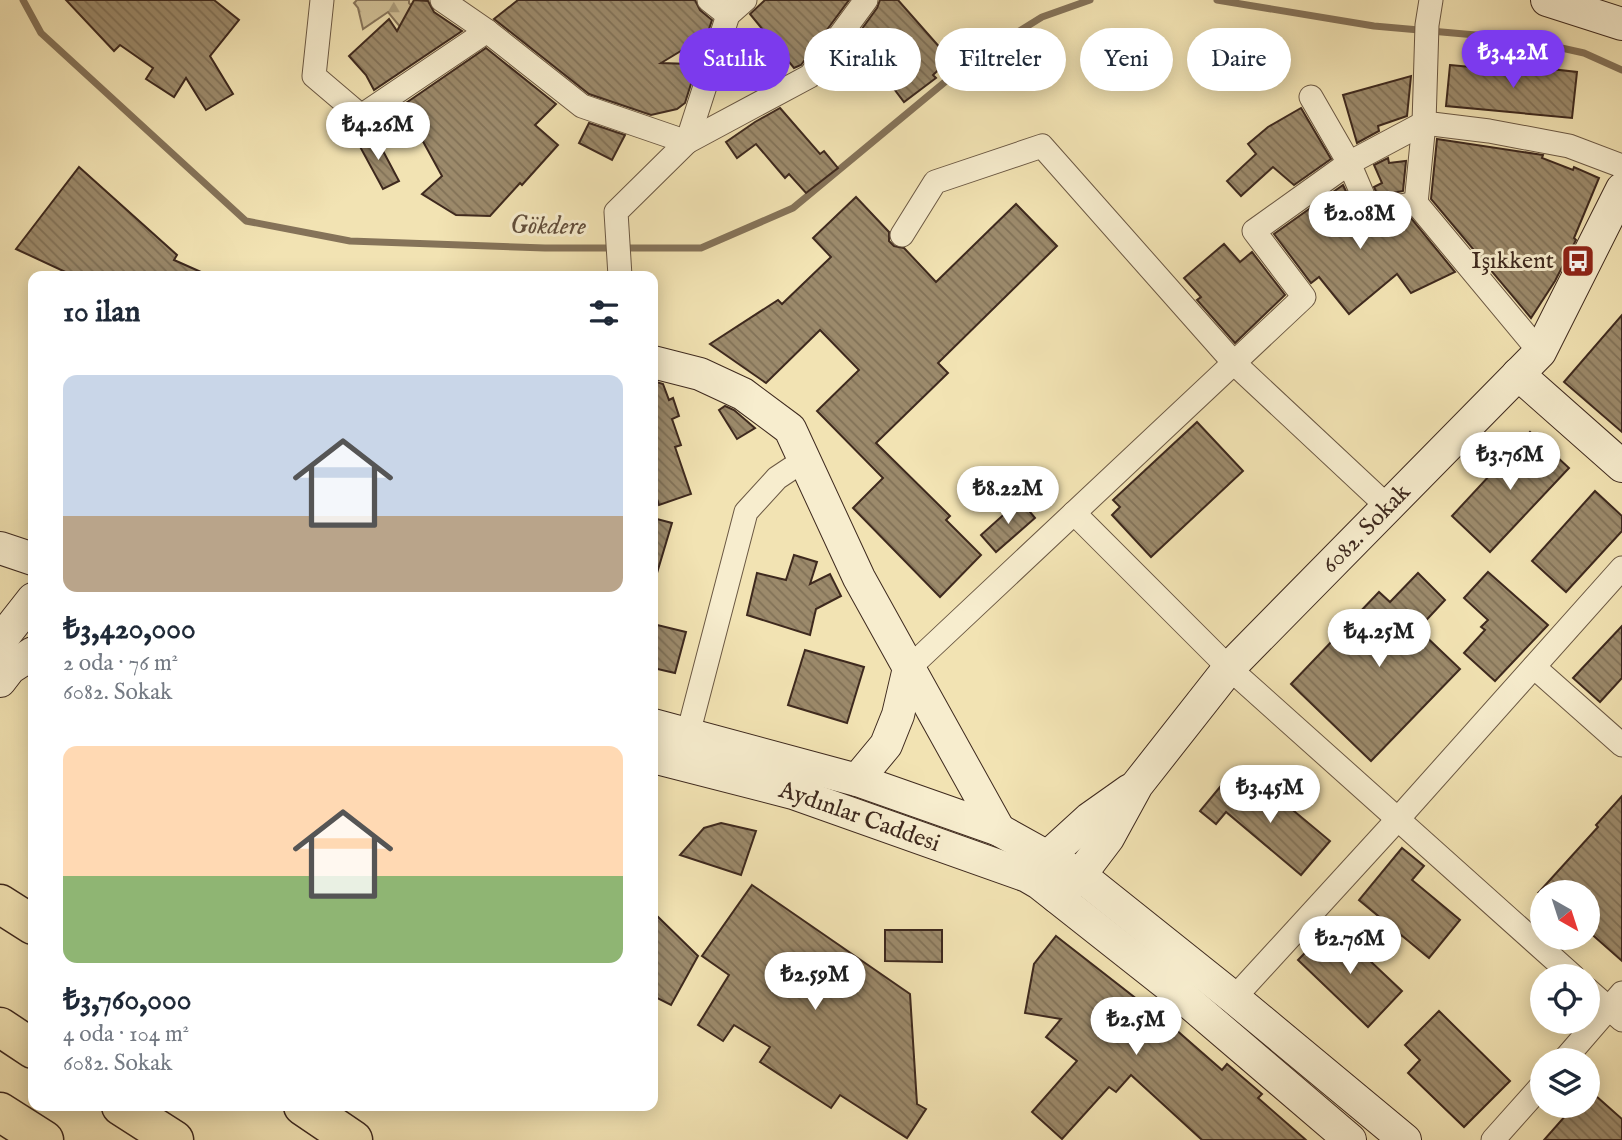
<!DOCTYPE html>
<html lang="tr">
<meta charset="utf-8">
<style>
body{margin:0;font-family:"IM FELL English",serif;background:#f6f6f7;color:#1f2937;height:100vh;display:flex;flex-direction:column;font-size:26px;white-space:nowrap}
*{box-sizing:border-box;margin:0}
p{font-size:23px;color:#747a83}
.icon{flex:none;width:38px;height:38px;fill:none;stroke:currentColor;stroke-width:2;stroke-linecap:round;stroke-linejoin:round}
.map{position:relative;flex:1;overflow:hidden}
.drawer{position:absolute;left:28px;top:271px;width:630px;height:840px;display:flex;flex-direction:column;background:#fff;border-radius:14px;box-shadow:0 4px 18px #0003}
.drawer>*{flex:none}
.hud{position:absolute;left:679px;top:28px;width:665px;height:63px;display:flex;gap:14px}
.needle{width:46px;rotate:141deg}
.fabs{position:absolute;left:1530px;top:880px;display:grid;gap:14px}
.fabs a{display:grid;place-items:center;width:70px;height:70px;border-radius:50%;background:#fff;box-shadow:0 4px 18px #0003;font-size:35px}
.price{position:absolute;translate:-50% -60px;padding:0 16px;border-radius:24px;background:#fff;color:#222;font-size:23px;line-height:46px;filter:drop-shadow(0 2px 4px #0008)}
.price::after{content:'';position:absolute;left:50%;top:42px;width:21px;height:16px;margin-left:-10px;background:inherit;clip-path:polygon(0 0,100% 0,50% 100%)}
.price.on{background:#7c3aed;color:#fff}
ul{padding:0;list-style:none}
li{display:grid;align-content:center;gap:14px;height:371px;padding:0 35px}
li span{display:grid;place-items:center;height:217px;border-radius:14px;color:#555}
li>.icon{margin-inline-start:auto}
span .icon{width:126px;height:126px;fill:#fffc;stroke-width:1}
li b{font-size:30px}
h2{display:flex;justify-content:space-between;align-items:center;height:84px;padding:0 35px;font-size:30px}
.pill{padding:0 24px;border-radius:32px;background:#fff;box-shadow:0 4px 18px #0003;font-size:24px;line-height:63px}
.pill.on{background:#7c3aed;color:#fff}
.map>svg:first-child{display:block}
.forest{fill:url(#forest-firs);stroke:#88765c;stroke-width:2}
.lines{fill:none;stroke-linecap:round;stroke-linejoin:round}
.stream{stroke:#857359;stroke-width:7}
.building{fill:url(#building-back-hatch);stroke:#3e291e;stroke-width:2}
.street-casing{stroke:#6b5843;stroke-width:25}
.secondary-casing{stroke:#3e291e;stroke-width:34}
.highway-casing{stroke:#3e291e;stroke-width:41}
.street{stroke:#f7edce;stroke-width:23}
.secondary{stroke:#f7edce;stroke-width:32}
.highway{stroke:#f2e3b3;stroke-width:38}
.labels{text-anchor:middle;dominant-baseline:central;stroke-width:6;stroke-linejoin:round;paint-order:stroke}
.poi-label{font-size:24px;fill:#3e291e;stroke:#f7edce;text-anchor:end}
.street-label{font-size:24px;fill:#3e291e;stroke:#f7edce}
.water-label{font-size:26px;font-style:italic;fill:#624e3b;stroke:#f7edce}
</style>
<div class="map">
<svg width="1622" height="1140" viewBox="0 0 1622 1140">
<defs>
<pattern id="forest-firs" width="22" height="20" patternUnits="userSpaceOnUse" patternTransform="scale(1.75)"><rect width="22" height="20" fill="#d3c39a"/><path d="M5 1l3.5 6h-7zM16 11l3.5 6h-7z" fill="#ad9e7d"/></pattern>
<pattern id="building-back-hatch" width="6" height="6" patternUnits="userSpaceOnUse" patternTransform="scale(1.75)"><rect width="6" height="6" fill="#9c8a6b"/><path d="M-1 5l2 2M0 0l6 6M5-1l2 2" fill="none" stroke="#817157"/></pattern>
</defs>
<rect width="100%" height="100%" fill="#f2e3b3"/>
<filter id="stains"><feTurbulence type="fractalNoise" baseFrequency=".00286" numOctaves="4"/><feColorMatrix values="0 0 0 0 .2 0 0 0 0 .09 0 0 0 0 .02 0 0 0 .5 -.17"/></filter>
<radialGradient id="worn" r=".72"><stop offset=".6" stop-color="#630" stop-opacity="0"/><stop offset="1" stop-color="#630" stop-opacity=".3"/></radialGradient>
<polygon class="forest" points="357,0 409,0 409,3 429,25 411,40 388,12 363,29 358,8 354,3"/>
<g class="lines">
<g class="stream">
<polyline points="23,0 41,33 246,221 350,241 545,248 701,248 793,208 969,62 1042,17 1090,0"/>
<polyline points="1217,0 1374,26 1521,39 1584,53 1622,70"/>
</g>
</g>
<g class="building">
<polygon points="66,0 214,0 239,20 210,56 233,94 206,110 186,78 174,97 146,79 153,68 120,45 114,51"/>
<polygon points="414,0 428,1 434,12 462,31 374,90 366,75 349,56 389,19 397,31"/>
<polygon points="518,0 695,0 700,10 712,20 707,35 661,63 691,64 695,71 685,103 677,109 651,115 589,94 494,19"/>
<polygon points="765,0 849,0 801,65 794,68 750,14"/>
<polygon points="880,0 898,0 950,59 933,75 936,78 904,102 882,73 881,74 874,64 871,67 851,44 877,8"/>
<polygon points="486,48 556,104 535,125 558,145 522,185 520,183 490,216 456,215 422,194 442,176 403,105"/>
<polygon points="1450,65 1513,71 1514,65 1577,72 1572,118 1446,106"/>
<polygon points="1411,76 1407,116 1378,126 1379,131 1357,143 1343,95"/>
<polygon points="780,108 820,154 824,151 838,168 806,193 789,174 785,178 756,144 737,158 726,142 755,122"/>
<polygon points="1301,108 1331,159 1294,185 1273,167 1241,196 1227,181 1256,154 1248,144 1268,127"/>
<polygon points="589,123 625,135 612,160 579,143"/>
<polygon points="374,134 399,181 383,189 358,143"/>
<polygon points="1437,139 1543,155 1542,158 1573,170 1574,167 1599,178 1574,238 1576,240 1555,281 1531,318 1431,199"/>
<polygon points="1388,158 1389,163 1406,161 1403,191 1378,196 1374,187 1382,183 1374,165"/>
<polygon points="79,167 177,255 174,260 210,276 74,276 16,249"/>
<polygon points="1343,185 1361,223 1373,226 1411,218 1455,272 1411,293 1397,274 1349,314 1319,277 1311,283 1274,234"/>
<polygon points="856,197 889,232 889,241 894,246 904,248 936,282 1016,204 1057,246 938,363 948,373 876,443 950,516 946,520 981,555 940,597 853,508 883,478 817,411 859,370 820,330 766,383 710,344 778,300 782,304 831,257 813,238"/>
<polygon points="1224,244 1240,262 1252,252 1285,295 1235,343 1197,300 1201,297 1184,278"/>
<polygon points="1622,315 1622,432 1564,382"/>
<polygon points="653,381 663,384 669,400 673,398 679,416 672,419 681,445 675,447 691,494 659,505 653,487"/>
<polygon points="725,406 734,410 755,428 737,439 719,410"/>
<polygon points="1197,422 1243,471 1151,557 1112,515 1120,507 1113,500"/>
<polygon points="1530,432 1569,468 1490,552 1452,516"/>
<polygon points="1595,491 1622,516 1622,531 1566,592 1532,561"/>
<polygon points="1020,500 1035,518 996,552 981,535"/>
<polygon points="653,518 672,523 657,573 653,572"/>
<polygon points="794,555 817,562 810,584 830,574 841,596 816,609 810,635 747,615 757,573 786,580"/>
<polygon points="1488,572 1548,625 1495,681 1464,653 1485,630 1481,627 1488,620 1464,598"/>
<polygon points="1418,573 1445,600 1418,629 1460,669 1371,761 1291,684 1379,592 1390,602"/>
<polygon points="653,624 686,632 675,673 653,668"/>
<polygon points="1622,626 1622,678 1600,702 1573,678"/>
<polygon points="805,650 864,667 847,723 788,705"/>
<polygon points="1225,781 1257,806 1270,791 1330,841 1301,875 1226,812 1216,824 1200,811"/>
<polygon points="1622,796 1622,961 1587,930 1587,892 1539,892 1598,827 1596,825"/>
<polygon points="721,823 756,831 741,875 680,855 704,828"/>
<polygon points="1402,848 1424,866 1412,880 1460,920 1429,958 1359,900"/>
<polygon points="752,885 910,994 917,1104 926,1109 907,1138 840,1095 831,1108 760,1062 770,1047 734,1025 723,1041 698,1025 729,975 702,956"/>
<polygon points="653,912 698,956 671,1005 653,996"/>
<polygon points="1332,925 1402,991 1368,1027 1298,960"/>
<polygon points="885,930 942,930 942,962 885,961"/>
<polygon points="1056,936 1174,1028 1222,1070 1227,1064 1262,1094 1258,1098 1306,1140 1202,1140 1131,1075 1116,1092 1109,1087 1062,1139 1032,1112 1077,1061 1046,1037 1061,1019 1025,1013 1034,964"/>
<polygon points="1439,1011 1510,1081 1464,1127 1408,1073 1420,1060 1405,1045"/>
<polygon points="1587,1088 1622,1119 1622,1140 1544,1140 1574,1106 1587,1106"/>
</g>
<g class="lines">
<defs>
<g id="street">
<polyline points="322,0 314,76 361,116 487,31"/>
<polyline points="442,0 487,31 582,106 687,142 810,76 866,0"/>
<polyline points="709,0 728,15"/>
<polyline points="1311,97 1349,163 1370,212 1416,203 1540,352"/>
<polyline points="1416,203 1424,123 1427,25 1431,0"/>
<polyline points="902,235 935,182 1042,146 1235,364 1388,507"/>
<polyline points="620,276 616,212 687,142 728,15 745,0"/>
<polyline points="1074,513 1229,668 1573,976"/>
<polyline points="1534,667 1622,745"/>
<polyline points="909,668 1304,297 1254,231 1349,163 1424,123 1489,131 1569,146 1622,166"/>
<polyline points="688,734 746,512 777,478 804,460"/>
<polyline points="1587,989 1622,1020"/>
<polyline points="1234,998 1397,820 1622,568"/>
<polyline points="1564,1060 1622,993"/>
<polyline points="1493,1140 1542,1085"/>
</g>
<g id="secondary">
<polyline points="1547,0 1622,24"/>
<polyline points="653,362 700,374 743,394 790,429 859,578 999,830"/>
<polyline points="1518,374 1622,466"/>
<polyline points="0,548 33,559"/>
<polyline points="0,641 33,599"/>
<polyline points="0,681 10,668 33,653"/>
<polyline points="653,725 857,780 999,830 1080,875 1234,998 1405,1140"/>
<path id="s1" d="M653,757L793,793L1027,876L1039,883L1177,992L1350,1140"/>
<polyline points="857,780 886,745 898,715 909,668"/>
<polyline points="1032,871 1089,819 1130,790"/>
<path id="s2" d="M1057,897L1080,875L1108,838L1137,785L1229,668L1540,352L1622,189"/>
</g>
<g id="highway">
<polyline points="0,904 33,925"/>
<polyline points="0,1027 33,1049"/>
<polyline points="121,1106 174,1140"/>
<polyline points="303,1106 353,1140"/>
<polyline points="0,1112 44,1140"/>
</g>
</defs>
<use href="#street" class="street-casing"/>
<use href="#secondary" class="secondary-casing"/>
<use href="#highway" class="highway-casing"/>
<use href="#street" class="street"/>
<use href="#secondary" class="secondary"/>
<use href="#highway" class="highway"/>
</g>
<defs>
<symbol id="bus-square" viewBox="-11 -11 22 22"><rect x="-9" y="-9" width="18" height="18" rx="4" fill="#8f2418" stroke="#f7edce"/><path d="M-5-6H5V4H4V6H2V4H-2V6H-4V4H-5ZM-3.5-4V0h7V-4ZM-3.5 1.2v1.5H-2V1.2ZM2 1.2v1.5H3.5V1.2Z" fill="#fff"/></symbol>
</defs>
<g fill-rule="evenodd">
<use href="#bus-square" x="1559" y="242" width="38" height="38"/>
</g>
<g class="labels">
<g class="poi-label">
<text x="1554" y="261">Işıkkent</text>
</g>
<g class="street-label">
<text stroke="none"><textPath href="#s2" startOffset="483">6082. Sokak</textPath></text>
<text stroke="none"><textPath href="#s1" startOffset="215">Aydınlar Caddesi</textPath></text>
</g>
<g class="water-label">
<text transform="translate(548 226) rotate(1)">Gökdere</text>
</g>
</g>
<rect width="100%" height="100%" filter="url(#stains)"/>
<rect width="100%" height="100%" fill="url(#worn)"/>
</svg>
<div class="fabs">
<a><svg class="needle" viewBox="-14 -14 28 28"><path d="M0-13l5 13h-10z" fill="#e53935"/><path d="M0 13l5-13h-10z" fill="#747a83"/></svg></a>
<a><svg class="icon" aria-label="locate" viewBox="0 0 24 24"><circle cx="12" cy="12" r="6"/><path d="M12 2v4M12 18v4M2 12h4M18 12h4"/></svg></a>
<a><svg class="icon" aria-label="layers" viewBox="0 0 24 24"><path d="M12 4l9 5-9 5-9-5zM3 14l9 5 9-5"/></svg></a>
</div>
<b class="price on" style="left:1513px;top:90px">₺3.42M</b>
<b class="price" style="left:378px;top:162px">₺4.26M</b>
<b class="price" style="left:1360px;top:251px">₺2.08M</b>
<b class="price" style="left:1510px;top:492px">₺3.76M</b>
<b class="price" style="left:1008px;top:526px">₺8.22M</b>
<b class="price" style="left:1379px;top:669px">₺4.25M</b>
<b class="price" style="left:1270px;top:825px">₺3.45M</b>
<b class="price" style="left:1350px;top:976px">₺2.76M</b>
<b class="price" style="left:815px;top:1012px">₺2.59M</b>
<b class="price" style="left:1136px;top:1057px">₺2.5M</b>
<div class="hud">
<a class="pill on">Satılık</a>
<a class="pill">Kiralık</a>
<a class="pill">Filtreler</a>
<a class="pill">Yeni</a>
<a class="pill">Daire</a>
</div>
<section class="drawer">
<h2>10 ilan<svg class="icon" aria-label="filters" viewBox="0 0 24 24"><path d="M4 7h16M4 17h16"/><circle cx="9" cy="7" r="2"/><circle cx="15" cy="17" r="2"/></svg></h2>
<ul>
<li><span style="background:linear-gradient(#c9d6e8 65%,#b9a48a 0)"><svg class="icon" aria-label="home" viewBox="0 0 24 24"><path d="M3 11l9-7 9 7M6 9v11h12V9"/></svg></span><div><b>₺3,420,000</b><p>2 oda · 76 m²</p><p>6082. Sokak</p></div></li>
<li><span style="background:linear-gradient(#ffd9b3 60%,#8fb573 0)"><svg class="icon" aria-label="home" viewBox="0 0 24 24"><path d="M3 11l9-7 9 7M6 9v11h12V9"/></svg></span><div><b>₺3,760,000</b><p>4 oda · 104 m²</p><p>6082. Sokak</p></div></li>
</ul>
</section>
</div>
